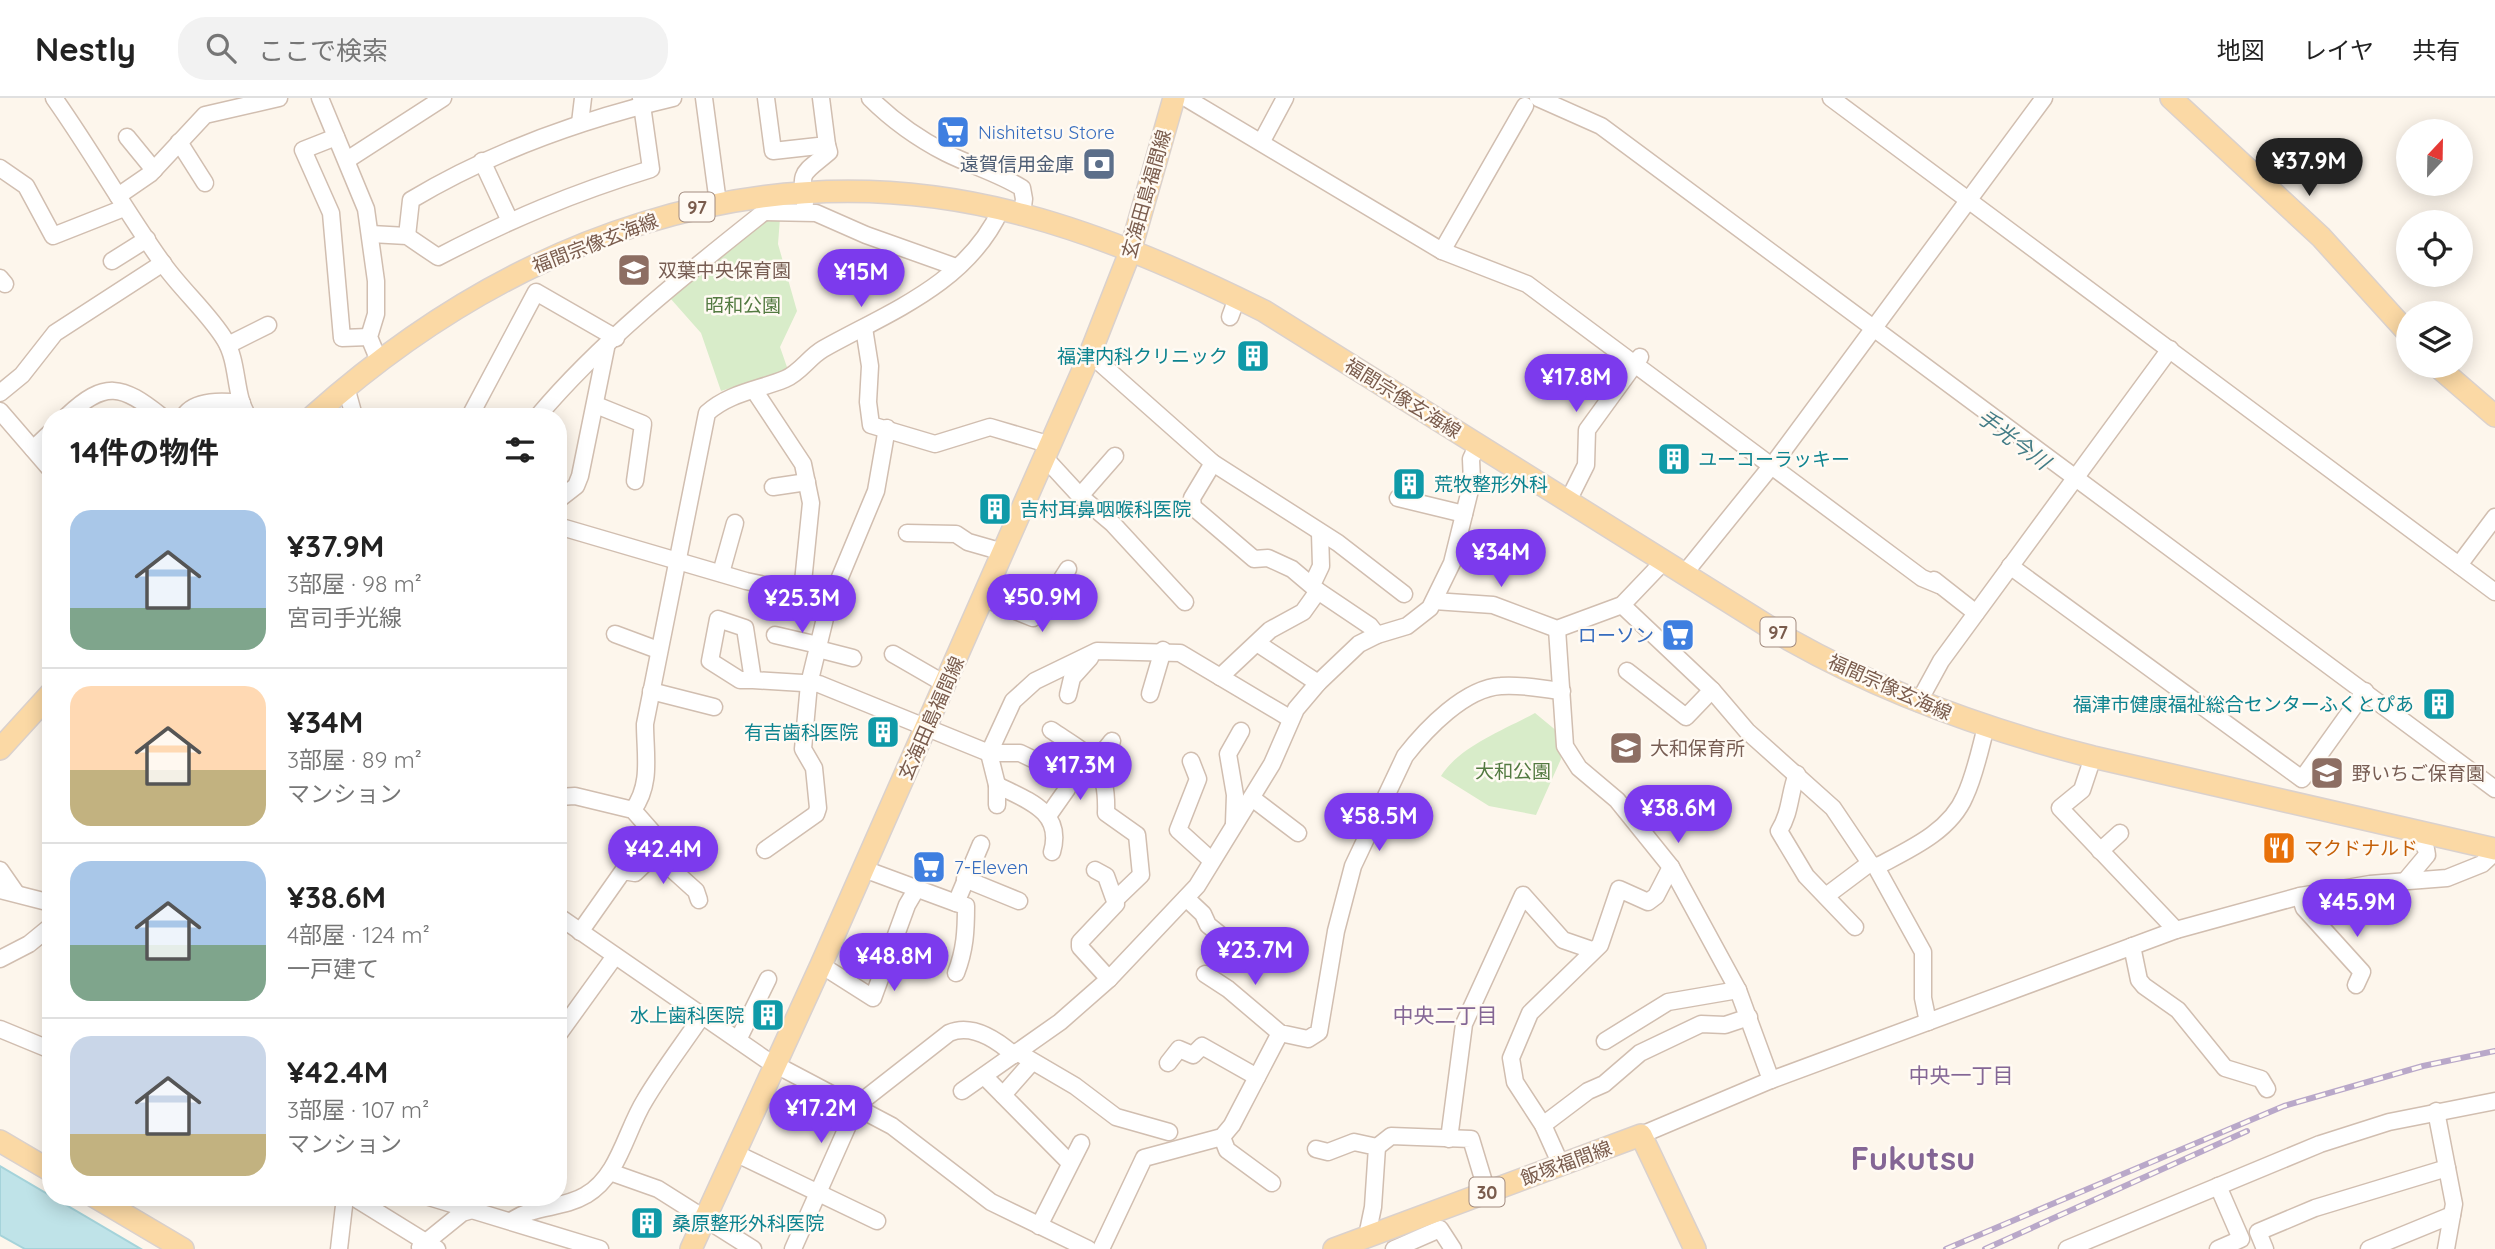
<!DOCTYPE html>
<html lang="ja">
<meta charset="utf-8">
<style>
body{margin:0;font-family:Quicksand,"Noto Sans JP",sans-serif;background:#f2f2f2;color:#222;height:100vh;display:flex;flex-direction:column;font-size:26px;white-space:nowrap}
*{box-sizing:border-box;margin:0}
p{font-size:23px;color:#767676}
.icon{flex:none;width:38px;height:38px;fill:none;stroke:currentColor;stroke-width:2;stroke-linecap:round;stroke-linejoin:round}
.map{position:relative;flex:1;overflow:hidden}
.side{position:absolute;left:42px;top:310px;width:525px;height:798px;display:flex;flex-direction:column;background:#fff;border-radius:28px;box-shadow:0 4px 18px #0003}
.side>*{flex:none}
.needle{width:46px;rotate:22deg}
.tools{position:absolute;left:2396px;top:21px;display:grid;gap:14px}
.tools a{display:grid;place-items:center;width:77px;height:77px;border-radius:50%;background:#fff;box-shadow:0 4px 18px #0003;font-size:35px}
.price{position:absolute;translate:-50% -60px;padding:0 16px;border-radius:24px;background:#7c3aed;color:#fff;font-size:23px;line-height:46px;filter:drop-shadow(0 2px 4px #0008)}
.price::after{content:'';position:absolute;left:50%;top:42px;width:21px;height:16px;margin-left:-10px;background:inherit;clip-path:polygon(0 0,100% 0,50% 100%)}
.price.on{background:#222;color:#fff}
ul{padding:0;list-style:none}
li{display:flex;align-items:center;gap:21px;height:175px;padding:0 28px}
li+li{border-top:2px solid #e0e0e0}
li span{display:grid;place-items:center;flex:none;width:196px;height:140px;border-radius:21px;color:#555}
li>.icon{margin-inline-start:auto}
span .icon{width:84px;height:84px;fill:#fffc;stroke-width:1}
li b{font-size:30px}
h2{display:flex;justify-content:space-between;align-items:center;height:84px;padding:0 28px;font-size:30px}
header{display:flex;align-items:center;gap:42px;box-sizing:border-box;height:98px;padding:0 35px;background:#fff;border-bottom:2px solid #e0e0e0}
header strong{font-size:33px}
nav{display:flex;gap:38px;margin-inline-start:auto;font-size:24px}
.search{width:490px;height:63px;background:#f2f2f2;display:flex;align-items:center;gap:18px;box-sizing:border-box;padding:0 24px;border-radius:28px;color:#767676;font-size:26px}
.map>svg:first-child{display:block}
.green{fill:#d8ecc9}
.water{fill:#bfe3e8;stroke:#a5d3da;stroke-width:2}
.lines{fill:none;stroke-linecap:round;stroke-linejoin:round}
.minor-casing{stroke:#d1beb0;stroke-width:19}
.major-casing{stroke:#dad1cd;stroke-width:24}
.minor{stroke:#fff;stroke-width:16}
.major{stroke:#fbd9a5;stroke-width:21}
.rail-casing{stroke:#b9a8c9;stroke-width:6}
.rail{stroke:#fffaf3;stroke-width:3.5;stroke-dasharray:10;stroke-linecap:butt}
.labels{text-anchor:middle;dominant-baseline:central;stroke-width:5;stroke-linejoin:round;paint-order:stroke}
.shield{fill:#fffaf3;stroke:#a28b7f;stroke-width:2}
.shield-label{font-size:18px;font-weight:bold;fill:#7a5c4d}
.shop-label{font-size:19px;fill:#366cbe;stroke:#fffaf3;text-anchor:start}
.service-label{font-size:19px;fill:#4e5e75;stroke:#fffaf3;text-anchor:end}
.street-label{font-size:19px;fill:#7a5c4d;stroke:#fffaf3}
.education-label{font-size:19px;fill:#785e54;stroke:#fffaf3;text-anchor:start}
.park-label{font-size:19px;fill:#537a41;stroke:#fffaf3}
.culture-label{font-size:19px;fill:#0d838f;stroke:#fffaf3;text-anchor:end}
.food-label{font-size:19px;fill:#c56008;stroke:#fffaf3;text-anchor:start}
.water-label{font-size:21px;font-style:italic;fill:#437c86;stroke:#fffaf3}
.neighbourhood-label{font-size:21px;fill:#846695;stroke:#fffaf3}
.town-label{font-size:33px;font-weight:bold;fill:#846695;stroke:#fffaf3}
</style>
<header>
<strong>Nestly</strong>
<div class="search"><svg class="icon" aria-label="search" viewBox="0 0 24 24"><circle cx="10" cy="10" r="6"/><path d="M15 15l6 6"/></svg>ここで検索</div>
<nav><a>地図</a><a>レイヤ</a><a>共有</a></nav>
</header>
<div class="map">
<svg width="2495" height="1151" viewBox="0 0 2495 1151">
<rect width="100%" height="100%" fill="#fdf6ec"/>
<g class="green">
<polygon points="765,118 780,120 778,146 797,213 780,249 788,272 721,293 701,235 670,200"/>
<path d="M1535,615L1558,634L1561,661L1536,717L1489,708L1441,678C1460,648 1504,632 1535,615Z"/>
</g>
<polygon class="water" points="0,1068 141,1151 25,1151 0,1137"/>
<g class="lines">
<defs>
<g id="minor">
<path d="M54,0C93,55 125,113 164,167C181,191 211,218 225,242C239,265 234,298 248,318"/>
<polyline points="320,0 366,111 376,183 376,216 369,239 379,263"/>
<polyline points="704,0 718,105"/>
<polyline points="766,0 773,53 827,47 821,0"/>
<path d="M870,0C893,23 917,40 946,55C972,68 998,75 1022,90L1024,101L1022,116"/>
<polyline points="1186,0 1442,153 1527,186 1922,480 1939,487"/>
<polyline points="1538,0 1601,28 2495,691"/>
<polyline points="1831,0 2495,494"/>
<polyline points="580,25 583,0"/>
<polyline points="127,39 154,72"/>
<polyline points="336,39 303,52 331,115 342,240 369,239"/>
<polyline points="1262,43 1285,0"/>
<polyline points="179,44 205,85"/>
<polyline points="347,62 443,0"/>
<polyline points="482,63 509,121"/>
<polyline points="0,70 26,88 53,138 124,110"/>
<polyline points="118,98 150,76 205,17 279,0"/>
<path d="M805,106C800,71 802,77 829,54L827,47"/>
<polyline points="764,114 816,115 866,137 956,169"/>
<path d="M371,136L407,138L438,159C511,121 573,95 651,71L641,0"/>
<path d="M407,138L411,102C493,53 580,22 673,0"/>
<polyline points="1442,153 1525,8"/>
<polyline points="112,163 147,141"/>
<polyline points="0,180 5,186"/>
<polyline points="1230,219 1237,200"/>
<polyline points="864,230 870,268 868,304 871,327 935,346 990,329 1051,347"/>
<polyline points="228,247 268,227"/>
<polyline points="1090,256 1213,365 1338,445 1404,496"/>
<polyline points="346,289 354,318"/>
<polyline points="754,292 803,366 811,405 802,494"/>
<polyline points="0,295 22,277 55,235 163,165"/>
<polyline points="596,307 643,326 635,383"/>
<polyline points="0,313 51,372"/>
<path d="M67,318C105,282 122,287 161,318"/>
<path d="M184,318C195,301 224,303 242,305"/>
<polyline points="470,318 536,194 616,240"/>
<path d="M538,318C602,242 686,176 764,114L766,98"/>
<polyline points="33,351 51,334"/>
<polyline points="1045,360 1080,398 1113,426 1185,504"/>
<polyline points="1213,365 1192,400 1193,409 1254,461 1268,460 1292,471 1318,493 1370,528 1377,537"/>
<polyline points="773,389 807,384"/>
<polyline points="1080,398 1115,358"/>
<polyline points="1398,400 1464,416"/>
<polyline points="558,402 576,388 580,378 606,250"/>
<polyline points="1568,403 1586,367 1587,332 1640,259"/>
<polyline points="558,428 746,483 831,501"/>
<polyline points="907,435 956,436 968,444 1003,454"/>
<polyline points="2459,467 2495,419"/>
<polyline points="2010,468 2302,681 2365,593"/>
<polyline points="721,475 735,425"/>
<polyline points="1684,476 1777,361 2044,0"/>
<polyline points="1934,482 1976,515"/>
<polyline points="1312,487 1321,468 1320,435"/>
<polyline points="983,500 1033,520 1040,515 1068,471"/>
<polyline points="1434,503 1493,507 1557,531 1622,507 1664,463"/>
<polyline points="1622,507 1712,592 1747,633 1833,710 1870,765 1876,769 1923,854 1923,900 1928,924"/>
<polyline points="1557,531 1565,648 1579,670 1617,702 1671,769 1738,892 1771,982"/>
<polyline points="615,536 658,552"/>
<polyline points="775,537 818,547"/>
<polyline points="1257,545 1318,585"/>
<polyline points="818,551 853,560"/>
<polyline points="893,556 945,586"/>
<polyline points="1627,573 1686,619 1712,592"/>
<polyline points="1220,579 1270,532 1303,514 1318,493"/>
<polyline points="753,582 740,582 710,563 718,521 745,530 753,582 819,586 989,655 1020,655 1045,667"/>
<polyline points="651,593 714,609"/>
<polyline points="1150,596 1163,552"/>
<polyline points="1068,597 1072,580 1090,560"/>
<polyline points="1918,605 1941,563 2170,251"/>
<path d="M1051,632C1090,658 1108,663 1106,715L1137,737L1141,777L1116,801"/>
<polyline points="2093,659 2082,692 2060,710 2176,832"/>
<polyline points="1096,663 1112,643"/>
<polyline points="1191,663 1198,681 1178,732 1211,762"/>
<path d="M1797,676C1789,696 1791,714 1779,733L1806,778L1855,829"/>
<path d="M997,687C1026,702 1064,713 1052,754"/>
<polyline points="558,699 575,698 633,712 662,745 655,756 635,775 623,773 580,834"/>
<polyline points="1252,700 1298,735"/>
<polyline points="997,707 997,687 989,655 1013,603 1035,583 1097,553 1180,555 1291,621"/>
<path d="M633,712C652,686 645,657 645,626L707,315C729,295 758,292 785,281C800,275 809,259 823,251C889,214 967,186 1001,111"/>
<polyline points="1048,718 1067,691 1071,676"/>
<polyline points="1234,725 1235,697 1228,656 1241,633"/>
<polyline points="765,752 816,716 818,710 814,670 803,651 809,586 828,508 876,393 887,330"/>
<polyline points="2100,753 2120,735"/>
<polyline points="655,756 696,793 699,802"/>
<path d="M1876,769C1908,752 1950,734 1965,698C1975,677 1980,651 1986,629"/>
<polyline points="864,771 956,805"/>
<polyline points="0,772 16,795"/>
<polyline points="1095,772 1106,778 1116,806 1080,844 1080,849 1109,881"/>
<polyline points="965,781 1019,803"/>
<polyline points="2406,782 2427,757 2426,751 2414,732"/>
<polyline points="0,792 51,805"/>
<polyline points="1826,798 1870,765"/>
<polyline points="2300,798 2304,810 2362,874 2356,887"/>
<polyline points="1186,800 1203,816 1208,827 1244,856"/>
<polyline points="558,818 765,961 892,1028 991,1104 1088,1151"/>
<polyline points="2132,848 2139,882 2144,888 2178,912 2225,970 2261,981 2267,991"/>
<polyline points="0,861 29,846 51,828"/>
<polyline points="821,867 873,900 907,807 917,790"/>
<path d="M956,875C965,852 966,833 966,808L956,805L981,746"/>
<path d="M1205,876L1228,891L1280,935L1308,941L1319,934L1336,833L1353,768L1405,658C1426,631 1465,590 1501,588C1520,586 1542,591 1562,593"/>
<polyline points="0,931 51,952"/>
<polyline points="558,937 615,858"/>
<polyline points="738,942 768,881"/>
<polyline points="1605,943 1668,904 1738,892"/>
<polyline points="1017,954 1075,988 1116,1019 1169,1034"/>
<polyline points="1168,965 1179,951 1193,957 1202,948 1257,979"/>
<polyline points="984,978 1070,1065"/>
<polyline points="962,993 1060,924 1109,881 1197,788 1272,666 1296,611 1318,585 1359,546 1377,537 1407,528 1430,510 1452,465 1472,384 1471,361 1478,346"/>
<polyline points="1003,997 1032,964"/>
<polyline points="2436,1013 2454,1106 2446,1151"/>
<polyline points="1543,1027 1588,993 1604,986 1640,955 1701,926 1725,927 1749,919"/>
<polyline points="1641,1037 1771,982 2176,832 2300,798 2370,786 2447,780 2482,766 2495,754"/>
<polyline points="1222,1039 1227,1052 1272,1085"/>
<polyline points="1449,1041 1464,926 1523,797 1563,842 1592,852"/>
<polyline points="1377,1049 1391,1038 1471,1041 1487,1094"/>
<polyline points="1316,1051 1328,1054 1354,1044 1377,1049 1373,1109 1367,1138"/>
<polyline points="735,1055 877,1123"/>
<polyline points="1561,1067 1543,1027 1515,984 1511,960 1530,915 1600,847 1619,791 1648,804 1656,798 1671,769"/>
<polyline points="610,1074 658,1091 753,1151"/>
<polyline points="353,1099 437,1151"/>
<polyline points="429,1099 600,1151"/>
<path d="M511,1123C534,1107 563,1111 586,1097C619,1078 626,1032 645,1002C662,973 683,946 702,918"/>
<polyline points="1039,1128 1081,1045"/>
<polyline points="420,1149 462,1115 472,1112 478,1099"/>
<polyline points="339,1151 345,1099"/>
<path d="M793,1151L857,1007L949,935C972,925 997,942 1014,957"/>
<polyline points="1101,1151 1144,1060 1222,1039 1232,1027 1280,935"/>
<polyline points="1394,1151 1440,1131 1453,1151"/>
<polyline points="2067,1151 2320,1046 2389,1024 2495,1003"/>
<polyline points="2218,1151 2241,1141 2218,1088"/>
<polyline points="2265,1151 2258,1134 2315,1110 2447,1070"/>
<polyline points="2369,1151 2452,1117"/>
</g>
<g id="major">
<polyline points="2171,0 2321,139 2408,235"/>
<polyline points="2437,268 2495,318"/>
<path d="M313,318C510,142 761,46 1024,117C1107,139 1187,175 1264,213L1790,542C1886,596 1987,632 2093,659L2495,751"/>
<polyline points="0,651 51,595"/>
<polyline points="0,1043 51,1073"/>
<polyline points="95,1099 183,1151"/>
<polyline points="691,1151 821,867 1090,256 1130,154 1174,0"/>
<polyline points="1334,1151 1641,1037 1695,1151"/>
</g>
</defs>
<use href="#minor" class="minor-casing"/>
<use href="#major" class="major-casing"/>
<use href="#minor" class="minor"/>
<use href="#major" class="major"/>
<defs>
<g id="rail">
<polyline points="1946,1151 2284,1008 2423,968 2495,953"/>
<polyline points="1985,1151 2247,1033"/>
</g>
</defs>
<use href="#rail" class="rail-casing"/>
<use href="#rail" class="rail"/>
</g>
<defs>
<symbol id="supermarket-square" viewBox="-11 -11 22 22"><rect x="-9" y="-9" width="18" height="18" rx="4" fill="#3f7fe0" stroke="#fffaf3"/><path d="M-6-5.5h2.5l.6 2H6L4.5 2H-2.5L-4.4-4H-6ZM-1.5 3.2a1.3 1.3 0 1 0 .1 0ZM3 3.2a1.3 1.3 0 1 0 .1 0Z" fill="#fff"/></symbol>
<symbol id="bank-square" viewBox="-11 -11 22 22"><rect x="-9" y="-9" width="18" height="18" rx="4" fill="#5c6f8a" stroke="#fffaf3"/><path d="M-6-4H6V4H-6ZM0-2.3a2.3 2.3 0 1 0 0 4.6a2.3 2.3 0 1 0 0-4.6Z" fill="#fff"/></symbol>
<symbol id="school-square" viewBox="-11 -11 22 22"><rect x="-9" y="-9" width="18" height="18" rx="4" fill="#8d6e63" stroke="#fffaf3"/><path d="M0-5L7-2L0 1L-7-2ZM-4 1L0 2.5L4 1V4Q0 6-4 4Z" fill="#fff"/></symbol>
<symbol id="building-square" viewBox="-11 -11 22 22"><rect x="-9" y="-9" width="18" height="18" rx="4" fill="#0f9aa8" stroke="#fffaf3"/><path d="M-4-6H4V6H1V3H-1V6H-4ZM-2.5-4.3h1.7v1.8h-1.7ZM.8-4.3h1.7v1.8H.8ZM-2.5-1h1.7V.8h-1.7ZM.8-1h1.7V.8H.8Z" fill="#fff"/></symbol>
<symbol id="restaurant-square" viewBox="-11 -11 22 22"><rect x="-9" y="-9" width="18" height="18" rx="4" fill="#e8710a" stroke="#fffaf3"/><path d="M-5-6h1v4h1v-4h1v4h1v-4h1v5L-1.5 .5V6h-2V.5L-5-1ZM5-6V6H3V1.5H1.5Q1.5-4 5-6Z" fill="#fff"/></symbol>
</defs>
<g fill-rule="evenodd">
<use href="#supermarket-square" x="934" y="15" width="38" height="38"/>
<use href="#bank-square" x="1080" y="47" width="38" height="38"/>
<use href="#school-square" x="615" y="153" width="38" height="38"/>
<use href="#building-square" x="1234" y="239" width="38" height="38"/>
<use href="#building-square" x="1655" y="342" width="38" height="38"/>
<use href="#building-square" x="1390" y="367" width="38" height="38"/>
<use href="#building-square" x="976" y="392" width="38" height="38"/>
<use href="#supermarket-square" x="1659" y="518" width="38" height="38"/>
<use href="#building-square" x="2420" y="587" width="38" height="38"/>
<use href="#building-square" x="864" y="615" width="38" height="38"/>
<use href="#school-square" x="1607" y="631" width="38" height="38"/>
<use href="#school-square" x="2308" y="656" width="38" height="38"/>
<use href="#restaurant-square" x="2260" y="731" width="38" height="38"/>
<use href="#supermarket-square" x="910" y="750" width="38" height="38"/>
<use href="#building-square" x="749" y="898" width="38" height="38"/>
<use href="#building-square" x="628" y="1106" width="38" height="38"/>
</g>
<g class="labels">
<g class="shield">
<rect x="679.5" y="94.5" width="35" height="29" rx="5"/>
<rect x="1760.5" y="519.5" width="35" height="29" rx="5"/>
<rect x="1469.5" y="1079.5" width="35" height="29" rx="5"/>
</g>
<g class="shield-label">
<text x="697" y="109">97</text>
<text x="1778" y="534">97</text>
<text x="1487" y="1094">30</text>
</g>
<g class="shop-label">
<text x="978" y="34">Nishitetsu Store</text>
<text x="1654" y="537" text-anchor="end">ローソン</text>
<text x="954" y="769">7-Eleven</text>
</g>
<g class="service-label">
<text x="1074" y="66">遠賀信用金庫</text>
</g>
<g class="street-label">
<text transform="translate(1146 96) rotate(-74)">玄海田島福間線</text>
<text transform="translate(595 145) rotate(-21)">福間宗像玄海線</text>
<text transform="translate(1403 300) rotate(32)">福間宗像玄海線</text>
<text transform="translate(1890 589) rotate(24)">福間宗像玄海線</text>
<text transform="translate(931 620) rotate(-66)">玄海田島福間線</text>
<text transform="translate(1566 1065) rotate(-20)">飯塚福間線</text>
</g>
<g class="education-label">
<text x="658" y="172">双葉中央保育園</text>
<text x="1650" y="650">大和保育所</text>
<text x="2352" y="675">野いちご保育園</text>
</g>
<g class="park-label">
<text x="743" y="207">昭和公園</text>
<text x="1513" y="673">大和公園</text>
</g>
<g class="culture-label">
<text x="1228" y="258">福津内科クリニック</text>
<text x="1698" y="361" text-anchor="start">ユーコーラッキー</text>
<text x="1434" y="386" text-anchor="start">荒牧整形外科</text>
<text x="1020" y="411" text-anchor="start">吉村耳鼻咽喉科医院</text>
<text x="2414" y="606">福津市健康福祉総合センターふくとぴあ</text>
<text x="858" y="634">有吉歯科医院</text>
<text x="744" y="917">水上歯科医院</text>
<text x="672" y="1125" text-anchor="start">桑原整形外科医院</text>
</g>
<g class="food-label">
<text x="2304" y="750">マクドナルド</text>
</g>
<g class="water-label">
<text transform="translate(2014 341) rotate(37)">手光今川</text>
</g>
<g class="neighbourhood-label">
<text x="1445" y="917">中央二丁目</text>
<text x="1961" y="977">中央一丁目</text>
</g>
<g class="town-label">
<text x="1913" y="1059">Fukutsu</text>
</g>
</g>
</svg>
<div class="tools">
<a><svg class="needle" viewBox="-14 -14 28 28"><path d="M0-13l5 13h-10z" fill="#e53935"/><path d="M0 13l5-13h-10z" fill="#767676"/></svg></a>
<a><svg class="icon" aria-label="locate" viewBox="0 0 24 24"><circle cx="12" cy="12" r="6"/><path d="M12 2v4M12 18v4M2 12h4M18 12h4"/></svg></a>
<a><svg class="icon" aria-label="layers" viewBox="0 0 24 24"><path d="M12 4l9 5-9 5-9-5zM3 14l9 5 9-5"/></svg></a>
</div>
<b class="price on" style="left:2309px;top:100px">¥37.9M</b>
<b class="price" style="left:861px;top:211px">¥15M</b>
<b class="price" style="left:1576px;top:316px">¥17.8M</b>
<b class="price" style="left:1501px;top:491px">¥34M</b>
<b class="price" style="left:1042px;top:536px">¥50.9M</b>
<b class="price" style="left:802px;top:537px">¥25.3M</b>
<b class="price" style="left:1080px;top:704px">¥17.3M</b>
<b class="price" style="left:1678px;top:747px">¥38.6M</b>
<b class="price" style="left:1379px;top:755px">¥58.5M</b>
<b class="price" style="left:663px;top:788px">¥42.4M</b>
<b class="price" style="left:2357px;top:841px">¥45.9M</b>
<b class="price" style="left:1255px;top:889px">¥23.7M</b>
<b class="price" style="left:894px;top:895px">¥48.8M</b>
<b class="price" style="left:821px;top:1047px">¥17.2M</b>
<section class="side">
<h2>14件の物件<svg class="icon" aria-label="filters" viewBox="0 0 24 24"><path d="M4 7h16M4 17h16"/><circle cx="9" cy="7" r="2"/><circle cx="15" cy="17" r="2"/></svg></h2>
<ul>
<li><span style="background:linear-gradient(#a9c7e8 70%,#7fa58c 0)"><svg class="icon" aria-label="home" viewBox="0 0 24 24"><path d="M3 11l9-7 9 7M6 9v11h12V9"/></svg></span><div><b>¥37.9M</b><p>3部屋 · 98 m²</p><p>宮司手光線</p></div></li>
<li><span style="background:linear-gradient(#ffd9b3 60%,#c2b280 0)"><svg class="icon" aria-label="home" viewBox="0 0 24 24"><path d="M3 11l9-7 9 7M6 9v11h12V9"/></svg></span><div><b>¥34M</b><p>3部屋 · 89 m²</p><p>マンション</p></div></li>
<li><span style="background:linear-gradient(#a9c7e8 60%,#7fa58c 0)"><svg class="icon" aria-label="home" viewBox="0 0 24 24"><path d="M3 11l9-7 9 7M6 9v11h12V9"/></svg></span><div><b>¥38.6M</b><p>4部屋 · 124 m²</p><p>一戸建て</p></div></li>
<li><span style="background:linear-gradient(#c9d6e8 70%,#c2b280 0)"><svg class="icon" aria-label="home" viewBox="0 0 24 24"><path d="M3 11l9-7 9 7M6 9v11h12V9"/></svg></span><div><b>¥42.4M</b><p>3部屋 · 107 m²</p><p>マンション</p></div></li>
</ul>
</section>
</div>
